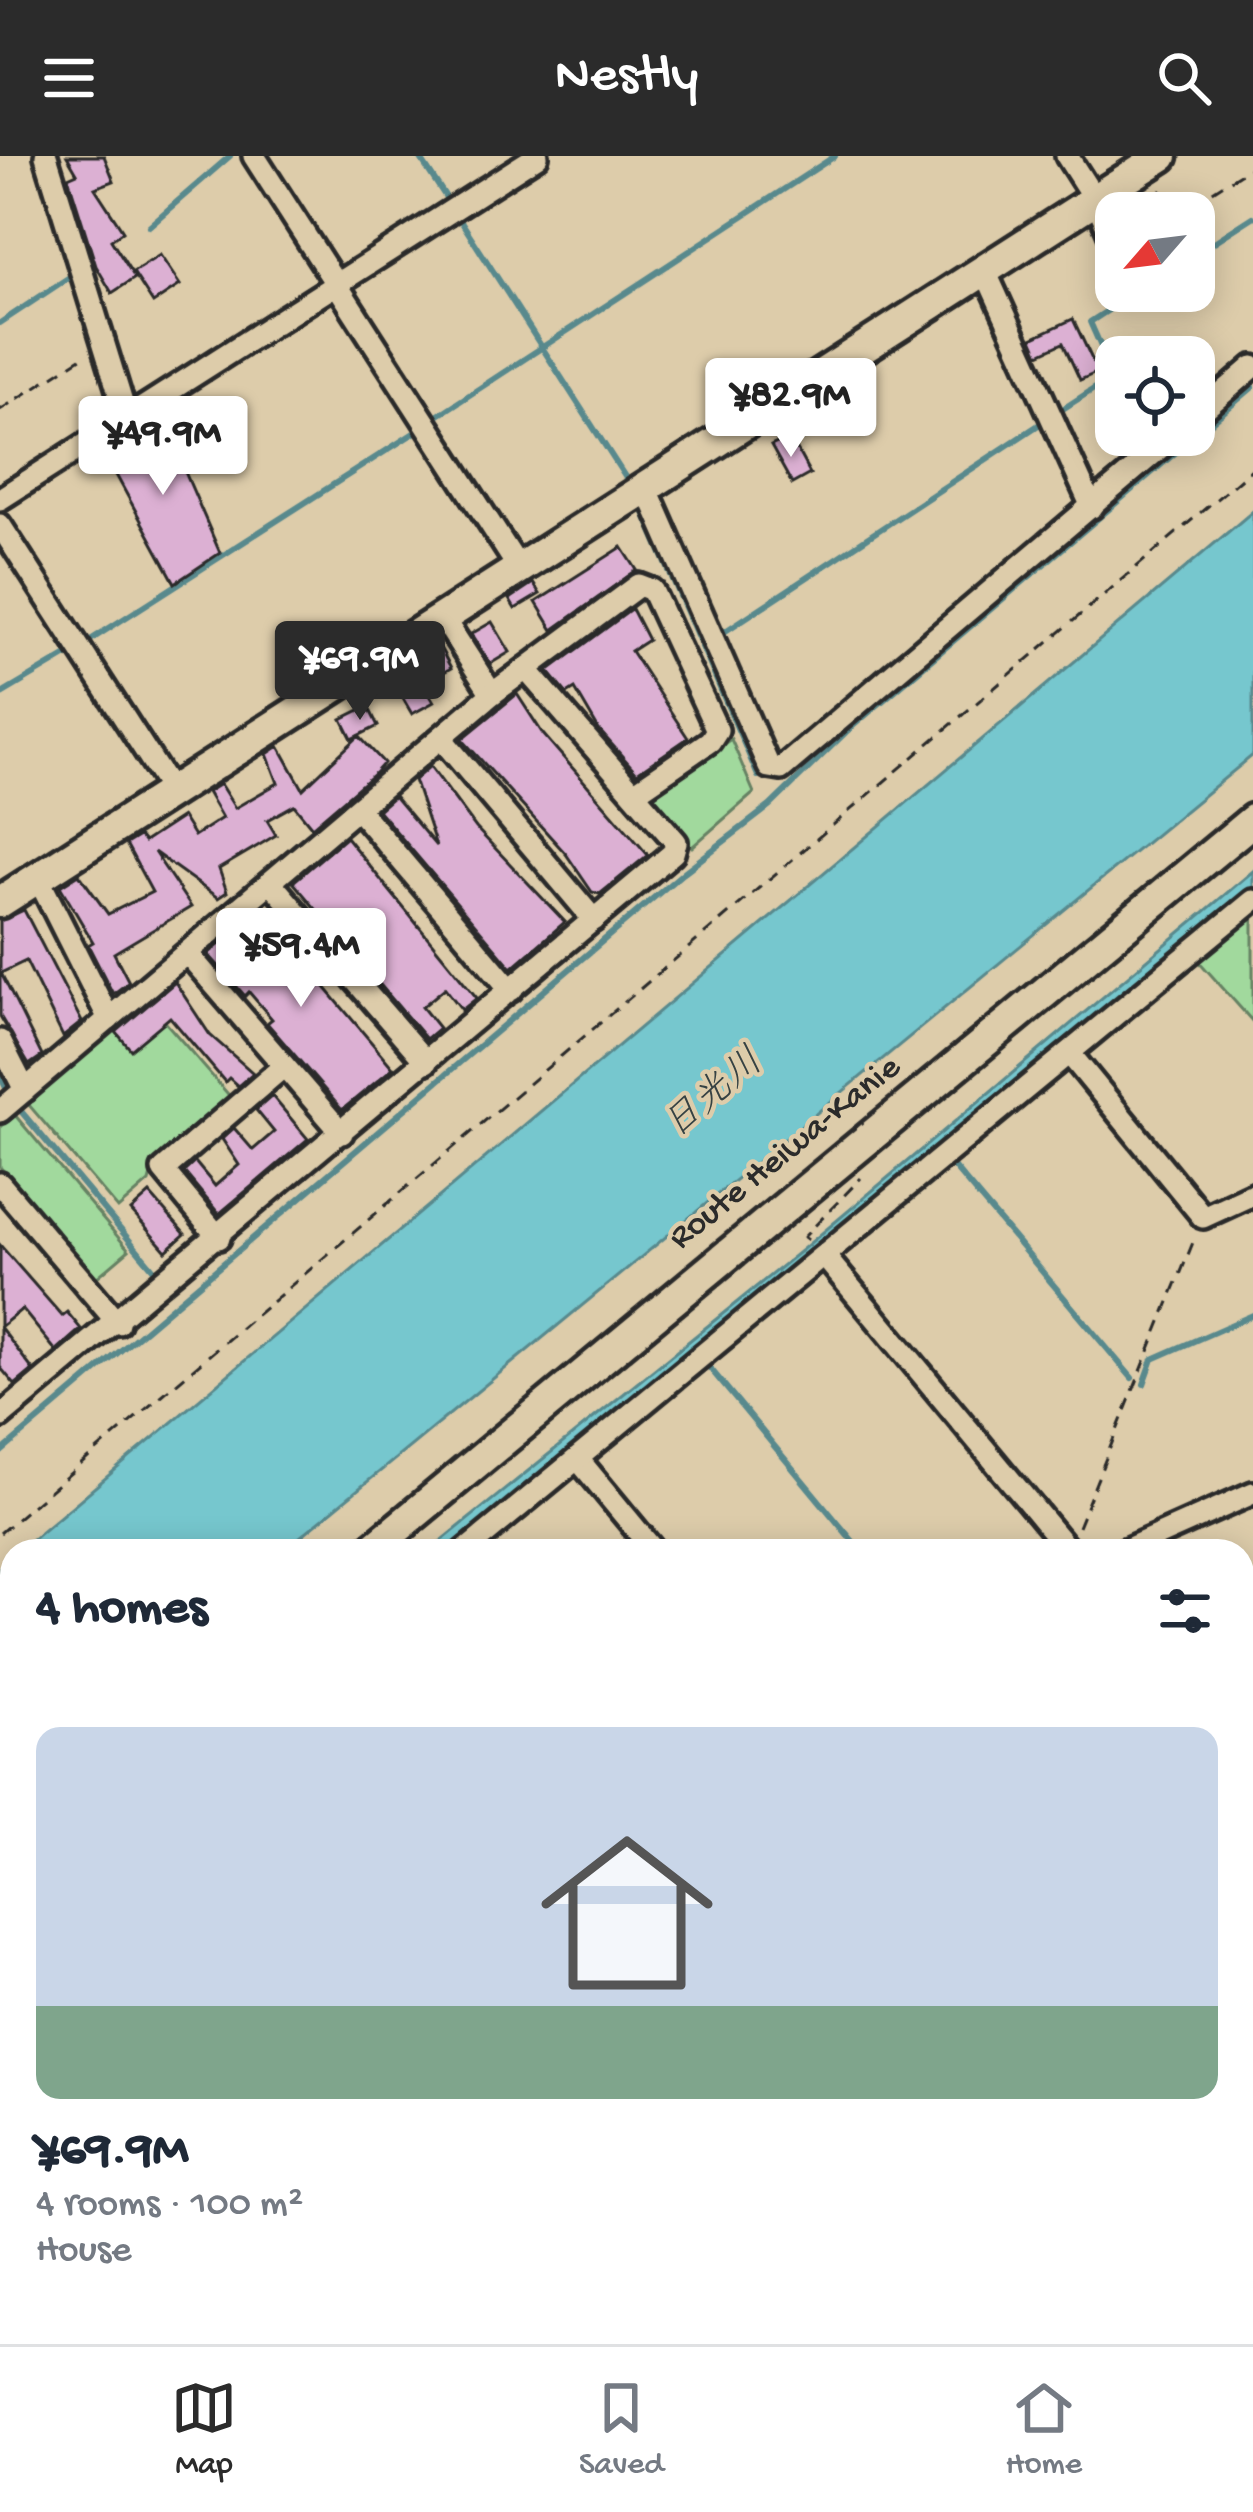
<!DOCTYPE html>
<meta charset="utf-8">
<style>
body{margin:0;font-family:"Gochi Hand","Klee One",sans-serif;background:#f2f2f3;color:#1f2937;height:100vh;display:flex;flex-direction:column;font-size:45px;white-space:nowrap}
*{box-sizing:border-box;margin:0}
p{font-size:39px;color:#747a83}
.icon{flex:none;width:66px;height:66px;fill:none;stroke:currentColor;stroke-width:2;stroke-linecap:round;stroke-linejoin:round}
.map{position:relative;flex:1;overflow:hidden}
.side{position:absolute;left:0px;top:1383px;width:1254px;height:807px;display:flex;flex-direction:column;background:#fff;border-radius:36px 36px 0 0;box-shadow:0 6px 30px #0003}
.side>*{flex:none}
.needle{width:78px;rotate:242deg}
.fabs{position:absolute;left:1095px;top:36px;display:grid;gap:24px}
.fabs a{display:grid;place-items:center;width:120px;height:120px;border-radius:24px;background:#fff;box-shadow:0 6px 30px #0003;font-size:60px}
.price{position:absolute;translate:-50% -102px;padding:0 27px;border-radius:12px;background:#fff;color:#222;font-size:39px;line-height:78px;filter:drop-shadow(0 3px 6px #0008)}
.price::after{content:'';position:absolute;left:50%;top:72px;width:36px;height:27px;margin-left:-18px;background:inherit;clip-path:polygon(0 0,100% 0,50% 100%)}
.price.selected{background:#2b2b2b;color:#fff}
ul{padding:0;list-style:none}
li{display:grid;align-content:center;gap:24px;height:636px;padding:0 36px}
li span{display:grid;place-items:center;height:372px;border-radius:24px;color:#555}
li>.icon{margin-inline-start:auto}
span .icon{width:216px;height:216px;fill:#fffc;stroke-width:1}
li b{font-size:51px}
h2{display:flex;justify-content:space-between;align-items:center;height:144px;padding:0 36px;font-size:51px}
header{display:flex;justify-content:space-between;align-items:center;height:156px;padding:0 36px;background:#2b2b2b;color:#fff;font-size:54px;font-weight:600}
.menu{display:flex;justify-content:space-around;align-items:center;height:168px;border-top:3px solid #e0e1e3;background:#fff;font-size:33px;color:#747a83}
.menu a{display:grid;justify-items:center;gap:6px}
.menu .selected{color:#2b2b2b}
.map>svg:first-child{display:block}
.green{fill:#a1d99d;stroke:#668264;stroke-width:3}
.water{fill:#76c7ce;stroke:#58898d;stroke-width:3}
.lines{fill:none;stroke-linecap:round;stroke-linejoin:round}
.stream{stroke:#58898d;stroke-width:6}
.building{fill:#dcb0d3;stroke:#2b2b2b;stroke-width:3}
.lane-casing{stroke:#2b2b2b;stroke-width:20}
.street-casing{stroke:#2b2b2b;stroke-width:30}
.secondary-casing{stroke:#2b2b2b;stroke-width:39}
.path{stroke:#2b2b2b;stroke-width:3;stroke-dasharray:12 9;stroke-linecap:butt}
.lane{stroke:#dca;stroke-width:10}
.street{stroke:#dca;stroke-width:21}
.secondary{stroke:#dca;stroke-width:30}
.labels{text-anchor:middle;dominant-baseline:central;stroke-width:9;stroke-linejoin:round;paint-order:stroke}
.street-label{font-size:36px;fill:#2b2b2b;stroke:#dca}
.water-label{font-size:39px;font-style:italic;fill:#364243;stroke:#dca}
</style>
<header><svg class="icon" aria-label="menu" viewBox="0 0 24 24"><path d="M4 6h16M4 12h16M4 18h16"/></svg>Nestly<svg class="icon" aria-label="search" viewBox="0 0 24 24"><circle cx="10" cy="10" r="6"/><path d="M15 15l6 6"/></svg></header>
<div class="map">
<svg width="1253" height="2188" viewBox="0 0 1253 2188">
<rect width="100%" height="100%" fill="#dca"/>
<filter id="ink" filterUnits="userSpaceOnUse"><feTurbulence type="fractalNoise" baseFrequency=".00833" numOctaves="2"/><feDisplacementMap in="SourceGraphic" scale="24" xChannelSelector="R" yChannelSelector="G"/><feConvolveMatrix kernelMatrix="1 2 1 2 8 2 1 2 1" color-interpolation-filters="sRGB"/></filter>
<g filter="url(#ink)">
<g class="green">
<polygon points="731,583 754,637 692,691 652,646 652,637"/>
<polygon points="1253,755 1253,866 1196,802"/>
<polygon points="146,844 234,945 153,1011 149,1026 118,1053 28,948"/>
<polygon points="14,958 129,1094 95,1123 0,1011 0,971"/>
<polygon points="12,1787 12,2178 796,2178 801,2188 0,2188 0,1797"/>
</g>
<g class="water">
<polygon points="1253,355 1253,599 283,1395 19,1395"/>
<polygon points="1253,715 1253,735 839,1083 453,1395 429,1395 803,1093"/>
<polygon points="12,1401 12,1637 0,1648 0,1411"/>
</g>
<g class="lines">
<g class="stream">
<polyline points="419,0 449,46"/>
<polyline points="459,62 629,327"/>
<polyline points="149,70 230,0"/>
<polyline points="1194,99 1253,61"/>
<polyline points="0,167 71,120"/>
<polyline points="1058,256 1114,220 1090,166 1138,135"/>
<polyline points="434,262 835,0"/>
<polyline points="642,352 758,620"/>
<polyline points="721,478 1043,266"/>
<polyline points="89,485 417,275"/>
<polyline points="0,539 69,498"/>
<polyline points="0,920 7,934"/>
<polyline points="20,954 156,1116"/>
<polyline points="953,1010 1132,1222"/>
<polyline points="709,1211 861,1395"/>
<polyline points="1144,1228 1153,1203 1253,1159"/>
<polyline points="0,1297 684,716 770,650 846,576 1253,231"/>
<polyline points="1242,1520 1253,1515"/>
<polyline points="1242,1880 1253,1875"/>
</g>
</g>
<g class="building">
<polygon points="67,0 104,0 114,25 95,32 123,75 111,84 135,122 112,137 96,110 68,21 77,17"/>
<polygon points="1161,35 1172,51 1160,57 1114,57"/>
<polygon points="160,99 180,129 153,147 133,116"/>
<polygon points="1073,163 1098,216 1080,224 1063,187 1039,198 1032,182"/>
<polygon points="160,258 220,397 175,427 103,295"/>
<polygon points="790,281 810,318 792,328 771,290"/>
<polygon points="622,391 637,414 553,474 536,446"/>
<polygon points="533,427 540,438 515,453 509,443"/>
<polygon points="632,453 648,484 631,495 688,582 637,617 599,574 575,533 567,538 548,515"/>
<polygon points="492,466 510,496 490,508 471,478"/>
<polygon points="438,488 451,512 430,524 417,501"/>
<polygon points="417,517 434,546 412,558 395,529"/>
<polygon points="517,538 543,578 648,699 600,738 592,736 566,698 462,583"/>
<polygon points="368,550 378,570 352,583 342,563"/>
<polygon points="359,580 384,607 375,617 312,671 294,649 267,664 276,679 219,713 227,736 218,742 154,696 191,751 114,797 129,826 113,838 88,789 93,786 60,730 79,718 108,758 152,736 126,688 139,680 144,686 182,661 194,680 222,662 207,636 220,628 235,652 278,627 267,598 279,590 303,633"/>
<polygon points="430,610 476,672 565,766 512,812 378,654 394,640 436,690 414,624"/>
<polygon points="346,681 477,842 462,854 445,832 422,851 439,872 426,883 293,726"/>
<polygon points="24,754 82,866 63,881 26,805 1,817 42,900 29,909 0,860 0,765"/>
<polygon points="260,754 393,912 342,954 267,867 272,863 249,836 245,840 208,798"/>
<polygon points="175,826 210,879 253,917 238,930 229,922 225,926 170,861 131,894 116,876"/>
<polygon points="272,940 308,983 219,1058 184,1016 195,1006 215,1030 239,1009 222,983 234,972 253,994 274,976 256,954"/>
<polygon points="150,1038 185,1078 166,1095 131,1055"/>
<polygon points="0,1089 62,1160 67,1156 81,1173 56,1195 22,1153 0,1171 33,1214 15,1229 0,1211"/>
</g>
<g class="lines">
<defs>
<g id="lane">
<polyline points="1091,47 1116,104"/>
<polyline points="0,1992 12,2007"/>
<polyline points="151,2178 160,2188"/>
<polyline points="222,2178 227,2188"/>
<polyline points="435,2178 439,2188"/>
<polyline points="166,2188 185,2178"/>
</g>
<g id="street">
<polyline points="46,0 127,263"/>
<polyline points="254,0 520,414"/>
<polyline points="1067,0 1095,44"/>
<polyline points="985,115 1092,351"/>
<polyline points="1194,262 1253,211"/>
<polyline points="646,331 769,611 781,613 1175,279"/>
<polyline points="0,343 537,0"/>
<polyline points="0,369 172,636"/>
<polyline points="443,462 492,538"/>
<polyline points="441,582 594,764"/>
<polyline points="358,653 511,834"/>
<polyline points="38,722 109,863"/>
<polyline points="271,727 426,906"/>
<polyline points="188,798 342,977"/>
<polyline points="0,885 25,934"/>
<polyline points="1070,898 1203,1061 1253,1038"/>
<polyline points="0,955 492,538 639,429 652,434 717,574 710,585 634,637"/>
<polyline points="0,1028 118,1167"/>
<polyline points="219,1082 163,1014 284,910"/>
<polyline points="826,1102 1069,1395"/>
<polyline points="0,1261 673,697 676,686 526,513"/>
<polyline points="578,1303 654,1395"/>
<polyline points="465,1395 1253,745"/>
<polyline points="1123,1395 1253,1337"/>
<polyline points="1242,1699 1253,1694"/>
<polyline points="0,1785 12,1775"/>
<polyline points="1242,2060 1253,2055"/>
<polyline points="1112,2178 1117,2188"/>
</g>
<g id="secondary">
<polyline points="0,746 1162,0"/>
<polyline points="370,1395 1253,664"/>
<polyline points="0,1706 12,1696"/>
<polyline points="816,2178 821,2188"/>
</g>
</defs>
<use href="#lane" class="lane-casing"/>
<use href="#street" class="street-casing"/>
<use href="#secondary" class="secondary-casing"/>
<g class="path">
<polyline points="1177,57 1253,10"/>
<polyline points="0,254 84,200"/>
<polyline points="808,1084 804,1081 861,1022"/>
<polyline points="1078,1371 1196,1079"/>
<polyline points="0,1377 1253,312"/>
<polyline points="542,2178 561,2188"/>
</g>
<use href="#lane" class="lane"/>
<use href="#street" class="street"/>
<use href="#secondary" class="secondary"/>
</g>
</g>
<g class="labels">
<g class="street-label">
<text transform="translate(786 998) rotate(-39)">Route Heiwa-Kanie</text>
</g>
<g class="water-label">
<text transform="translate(715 940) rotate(-40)">日光川</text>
</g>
</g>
</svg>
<div class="fabs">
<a><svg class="needle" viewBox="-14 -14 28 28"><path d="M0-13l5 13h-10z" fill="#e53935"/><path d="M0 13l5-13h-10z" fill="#747a83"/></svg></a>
<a><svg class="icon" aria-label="locate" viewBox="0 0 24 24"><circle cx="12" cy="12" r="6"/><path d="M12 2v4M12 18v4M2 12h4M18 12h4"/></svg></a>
</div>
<b class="price" style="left:791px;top:304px">¥82.9M</b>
<b class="price" style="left:163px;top:342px">¥49.9M</b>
<b class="price selected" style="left:360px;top:567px">¥69.9M</b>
<b class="price" style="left:301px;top:854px">¥59.4M</b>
<section class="side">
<h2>4 homes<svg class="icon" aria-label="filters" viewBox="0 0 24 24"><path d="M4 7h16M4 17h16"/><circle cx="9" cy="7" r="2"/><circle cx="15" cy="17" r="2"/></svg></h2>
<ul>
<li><span style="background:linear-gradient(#c9d6e8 75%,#7fa58c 0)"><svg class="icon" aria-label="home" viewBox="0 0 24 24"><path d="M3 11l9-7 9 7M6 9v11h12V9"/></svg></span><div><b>¥69.9M</b><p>4 rooms · 100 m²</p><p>House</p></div></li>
</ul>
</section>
</div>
<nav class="menu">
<a class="selected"><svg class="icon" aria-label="map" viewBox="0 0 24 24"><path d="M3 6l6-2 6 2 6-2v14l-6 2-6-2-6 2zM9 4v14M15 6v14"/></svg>Map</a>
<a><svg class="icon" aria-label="saved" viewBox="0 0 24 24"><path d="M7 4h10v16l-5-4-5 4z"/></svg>Saved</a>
<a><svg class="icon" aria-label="home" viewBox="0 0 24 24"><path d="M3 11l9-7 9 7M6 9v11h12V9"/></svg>Home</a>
</nav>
